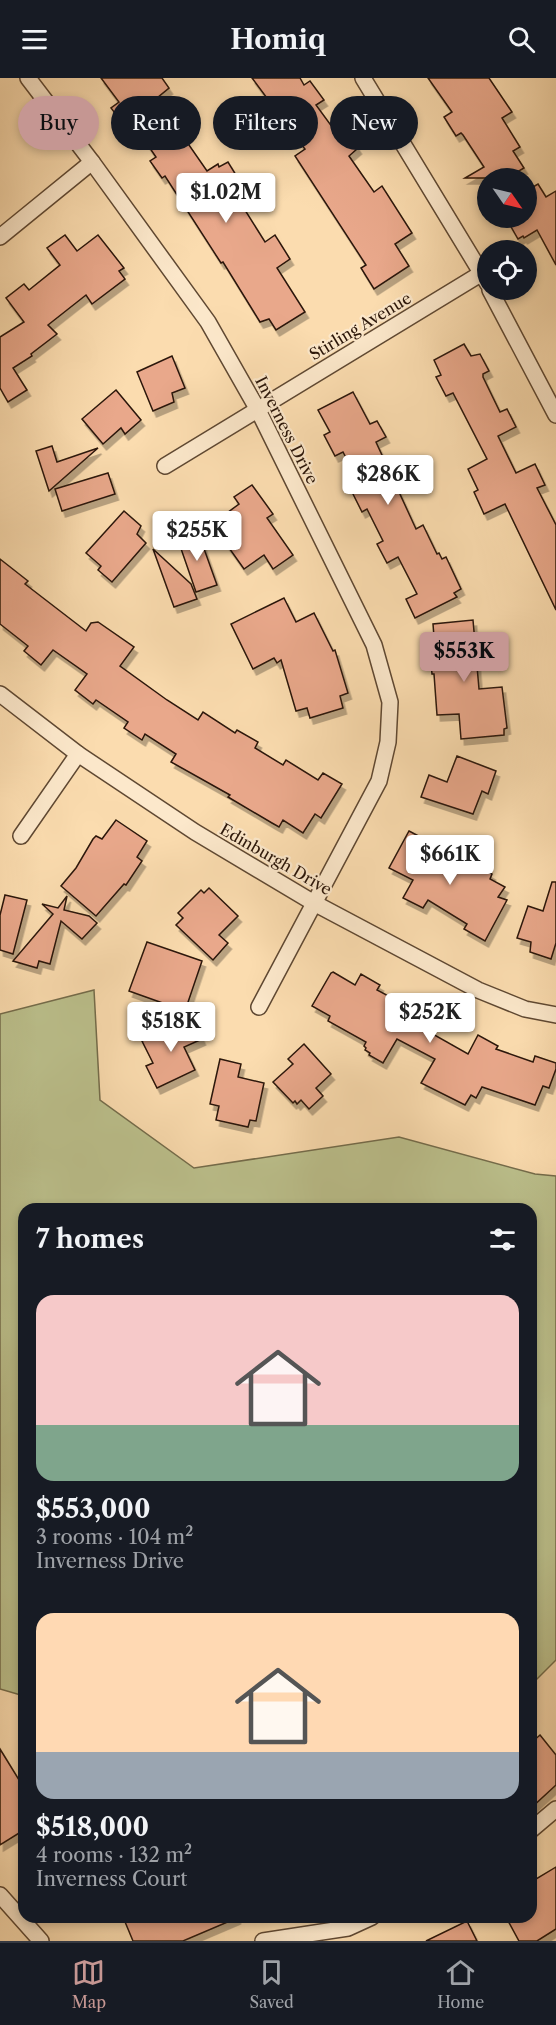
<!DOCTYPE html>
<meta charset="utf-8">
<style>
body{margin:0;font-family:"Libre Caslon Text",serif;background:#20242c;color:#f1f3f6;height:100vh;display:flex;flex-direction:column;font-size:22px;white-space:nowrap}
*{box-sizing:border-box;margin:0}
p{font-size:20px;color:#9ea1a6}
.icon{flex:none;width:33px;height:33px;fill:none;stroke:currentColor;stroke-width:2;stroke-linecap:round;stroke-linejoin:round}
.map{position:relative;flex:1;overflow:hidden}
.drawer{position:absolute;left:18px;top:1125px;width:519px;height:720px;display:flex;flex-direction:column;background:#171b24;border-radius:18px;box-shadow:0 3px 9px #0003}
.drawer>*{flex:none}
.guide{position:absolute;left:18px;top:18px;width:520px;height:54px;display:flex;gap:12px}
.needle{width:39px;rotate:124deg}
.tools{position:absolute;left:477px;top:90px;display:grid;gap:12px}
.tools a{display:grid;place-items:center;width:60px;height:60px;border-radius:50%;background:#171b24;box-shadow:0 3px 9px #0003;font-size:30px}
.price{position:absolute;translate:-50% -51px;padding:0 14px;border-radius:6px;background:#fff;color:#222;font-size:20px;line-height:39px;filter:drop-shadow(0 2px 3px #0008)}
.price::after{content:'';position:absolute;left:50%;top:36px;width:18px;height:14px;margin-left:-9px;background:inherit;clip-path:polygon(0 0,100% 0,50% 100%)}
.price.selected{background:#c59692;color:#111}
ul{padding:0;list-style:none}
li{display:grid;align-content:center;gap:12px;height:318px;padding:0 18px}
li span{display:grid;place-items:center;height:186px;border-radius:18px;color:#555}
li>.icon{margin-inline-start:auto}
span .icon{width:108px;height:108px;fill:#fffc;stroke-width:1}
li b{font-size:26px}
h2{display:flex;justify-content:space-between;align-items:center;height:72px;padding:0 18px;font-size:26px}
.tag{padding:0 21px;border-radius:27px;background:#171b24;box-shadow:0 3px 9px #0003;font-size:21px;line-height:54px}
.tag.selected{background:#c59692;color:#111}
header{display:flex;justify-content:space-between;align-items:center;height:78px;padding:0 18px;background:#171b24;font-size:27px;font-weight:800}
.menu{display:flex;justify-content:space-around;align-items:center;height:84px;border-top:2px solid #363941;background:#171b24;font-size:16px;color:#9ea1a6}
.menu a{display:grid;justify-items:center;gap:3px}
.menu .selected{color:#c59692}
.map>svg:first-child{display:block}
.green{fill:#bcc18d;stroke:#746c4b;stroke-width:1.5}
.building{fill:#e9a88b;stroke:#2b1609;stroke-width:1.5;filter:url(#shadow)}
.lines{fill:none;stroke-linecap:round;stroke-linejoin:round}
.street-casing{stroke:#5f4832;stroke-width:18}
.street{stroke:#fce8cb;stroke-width:15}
.labels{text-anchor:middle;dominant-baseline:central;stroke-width:4.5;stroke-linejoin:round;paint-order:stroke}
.street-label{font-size:16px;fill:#2b1609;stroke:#fce8cb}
</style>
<header><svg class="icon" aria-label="menu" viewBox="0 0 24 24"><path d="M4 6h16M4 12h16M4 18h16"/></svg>Homiq<svg class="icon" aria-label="search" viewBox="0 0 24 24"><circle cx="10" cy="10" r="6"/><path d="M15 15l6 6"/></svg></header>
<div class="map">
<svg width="556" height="1863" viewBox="0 0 556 1863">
<defs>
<filter id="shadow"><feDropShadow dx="3.5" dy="6" stdDeviation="0" flood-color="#0004"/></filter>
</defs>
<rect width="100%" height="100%" fill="#fbdcaf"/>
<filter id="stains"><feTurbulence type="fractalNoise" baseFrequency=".00333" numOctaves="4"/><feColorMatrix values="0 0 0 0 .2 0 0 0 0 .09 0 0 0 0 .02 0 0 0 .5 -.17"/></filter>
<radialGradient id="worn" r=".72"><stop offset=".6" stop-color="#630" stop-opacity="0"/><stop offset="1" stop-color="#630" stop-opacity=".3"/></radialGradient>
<polygon class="green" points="94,912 100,1022 194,1090 399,1059 535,1096 556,1098 556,1582 531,1607 531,1131 24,1131 24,1618 0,1611 0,936"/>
<g class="building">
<polygon points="101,0 162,0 169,10 124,47 111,30 119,24"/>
<polygon points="252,0 300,0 304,7 310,3 324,22 316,27 338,57 346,52 358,70 349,78 374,114 382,108 412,155 395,166 409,188 374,211 361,190 366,187 295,78 305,71"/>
<polygon points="428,0 489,0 512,34 502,40 520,69 513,73 524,90 507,100 465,100 484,89 463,57 461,55 456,58 444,39 452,34"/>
<polygon points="183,36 193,50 182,57 207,93 218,86 219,89 228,84 247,115 238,121 265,164 275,157 290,181 277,190 305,234 276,252 269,241 260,244 223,184 221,185 165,98 162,100 150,83 156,79 145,63"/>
<polygon points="538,106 546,119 556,113 556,187 537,152 524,160 523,158 518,161 506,140 526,140 526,113"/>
<polygon points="65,157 77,173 98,157 124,190 119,193 125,201 92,226 86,217 48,247 57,256 31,276 32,278 13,290 27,312 8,324 0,310 0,259 24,244 6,220 24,206 29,212 60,187 47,170"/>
<polygon points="464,266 471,278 480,276 489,293 483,296 483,299 500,334 507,331 516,349 498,358 516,395 535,386 545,407 537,410 556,447 556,532 505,426 484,436 474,414 478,412 468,391 487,381 453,315 446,318 436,299 441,297 434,282"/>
<polygon points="172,278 185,310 172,315 174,324 153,333 137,294"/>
<polygon points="116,312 141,342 125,356 121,350 103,366 82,341"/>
<polygon points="353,314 370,346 377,343 386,359 376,364 416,451 423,447 437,476 439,475 442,481 446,479 461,511 454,515 457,519 415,540 406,521 417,516 398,479 387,485 377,466 383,463 367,431 362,434 352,414 360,407 343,374 335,378 324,357 330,354 318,332"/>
<polygon points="52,368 57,384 98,370 49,413 36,373"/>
<polygon points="108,395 115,416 62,433 55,411"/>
<polygon points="252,407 273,436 267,440 293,477 273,491 264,477 244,491 212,446 239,426 234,419"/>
<polygon points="124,433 141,448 137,456 146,465 112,504 98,492 101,488 86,475"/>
<polygon points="198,454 217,507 196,514 178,462"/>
<polygon points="153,471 191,506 197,521 174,529"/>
<polygon points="0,481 28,503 25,506 86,553 91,545 98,544 134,569 120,588 167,622 198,642 203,634 235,655 237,652 258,664 255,670 283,687 286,682 318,702 323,695 342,706 321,740 315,736 303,755 283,742 279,749 272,745 228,719 230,717 171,684 176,676 145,656 142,662 124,650 128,644 96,622 93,626 75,612 87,596 53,572 41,587 24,573 28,568 0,546"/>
<polygon points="284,520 296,544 314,535 333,573 335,572 348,615 340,618 343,630 310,640 307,630 296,633 281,582 277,585 274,580 253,591 231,546"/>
<polygon points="473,542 479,611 502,609 507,650 504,651 504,657 461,661 459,636 437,637 434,596 432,596 430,573 435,572 433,546"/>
<polygon points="457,678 496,693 488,716 482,713 473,736 421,719 429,697 447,704"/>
<polygon points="116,742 147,763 137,779 142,783 126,807 124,806 96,838 61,808 76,790 93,761 96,758 102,761"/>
<polygon points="409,753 430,764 427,769 431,773 467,792 471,784 492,796 490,801 505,809 498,819 507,822 485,863 464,851 467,846 428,822 423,830 403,820 413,802 389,790"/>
<polygon points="552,804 556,804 556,865 551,881 530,874 531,864 517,860 528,828 543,833"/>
<polygon points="209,810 238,838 219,857 228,865 213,882 176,847 183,840 178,835 201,812 204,815"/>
<polygon points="5,817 27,822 13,876 0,872 0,837"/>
<polygon points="67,818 64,832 89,838 97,845 82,861 61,843 50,886 39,883 37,890 13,883 53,836 42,826 58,830"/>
<polygon points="147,864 202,883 185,933 129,913"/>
<polygon points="333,894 355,907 361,896 380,907 377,912 409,929 413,923 432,933 422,950 468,976 478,957 498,968 496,971 533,984 535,978 556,985 556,991 549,1010 543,1008 535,1027 482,1009 476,1020 471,1017 465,1027 421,1005 435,981 397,961 383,985 369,977 370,975 365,972 366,970 364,968 366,964 328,943 330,938 312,928 331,895"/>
<polygon points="193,940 202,961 184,969 195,992 157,1010 146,988 153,985 142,963"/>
<polygon points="304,966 331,996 316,1010 323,1018 309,1031 301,1022 297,1026 295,1023 293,1025 273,1004 293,986 288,981"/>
<polygon points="220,981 241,986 238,999 264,1005 256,1043 250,1042 248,1049 216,1042 219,1028 210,1026"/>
<polygon points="540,1657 556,1677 556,1707 531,1730 531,1665"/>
<polygon points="0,1671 24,1710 24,1752 0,1767"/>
<polygon points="556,1789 556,1851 537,1863 519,1863 506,1839 531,1839 531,1804"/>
<polygon points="123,1839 237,1839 237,1840 183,1863 133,1863"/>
<polygon points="467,1843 477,1863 426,1863"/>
</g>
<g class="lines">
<defs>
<g id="street">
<polyline points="28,0 92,84 208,244 258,332 374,567 390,624 388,664 379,703 259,929"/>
<polyline points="363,0 488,206"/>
<polyline points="0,159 92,84"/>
<polyline points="490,212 556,337"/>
<polyline points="165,388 482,195"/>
<polyline points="0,616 78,676 195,754 314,825 478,912 525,931 556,937"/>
<polyline points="21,758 78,676"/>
<polyline points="531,1752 556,1731"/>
<polyline points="0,1817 41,1863"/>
<polyline points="263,1863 348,1850 372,1839"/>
</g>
</defs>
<use href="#street" class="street-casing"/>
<use href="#street" class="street"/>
</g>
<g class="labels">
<g class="street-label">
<text transform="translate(360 248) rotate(-31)">Stirling Avenue</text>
<text transform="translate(287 352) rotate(63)">Inverness Drive</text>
<text transform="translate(276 781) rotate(30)">Edinburgh Drive</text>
</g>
</g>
<rect width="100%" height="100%" filter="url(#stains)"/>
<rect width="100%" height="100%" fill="url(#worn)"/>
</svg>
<div class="tools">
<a><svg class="needle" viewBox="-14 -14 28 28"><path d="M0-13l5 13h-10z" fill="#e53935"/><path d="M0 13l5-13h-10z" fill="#9ea1a6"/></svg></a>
<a><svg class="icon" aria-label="locate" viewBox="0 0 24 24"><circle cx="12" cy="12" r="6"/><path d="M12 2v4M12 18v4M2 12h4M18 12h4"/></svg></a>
</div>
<b class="price" style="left:226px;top:146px">$1.02M</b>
<b class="price" style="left:388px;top:428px">$286K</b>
<b class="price" style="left:197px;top:484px">$255K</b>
<b class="price selected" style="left:464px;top:605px">$553K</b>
<b class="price" style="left:450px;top:808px">$661K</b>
<b class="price" style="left:430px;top:966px">$252K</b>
<b class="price" style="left:171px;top:975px">$518K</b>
<div class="guide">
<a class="tag selected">Buy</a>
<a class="tag">Rent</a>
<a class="tag">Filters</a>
<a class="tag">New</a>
</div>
<section class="drawer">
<h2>7 homes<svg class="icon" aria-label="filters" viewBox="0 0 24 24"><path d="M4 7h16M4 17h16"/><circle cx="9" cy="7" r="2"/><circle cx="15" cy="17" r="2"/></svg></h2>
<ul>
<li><span style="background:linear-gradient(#f6c9c9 70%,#7fa58c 0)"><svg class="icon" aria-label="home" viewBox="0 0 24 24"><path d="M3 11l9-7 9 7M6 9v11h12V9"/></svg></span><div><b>$553,000</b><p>3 rooms · 104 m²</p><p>Inverness Drive</p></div></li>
<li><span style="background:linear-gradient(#ffd9b3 75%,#9aa5b1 0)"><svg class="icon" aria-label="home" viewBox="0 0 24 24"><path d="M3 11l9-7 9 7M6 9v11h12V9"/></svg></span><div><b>$518,000</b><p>4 rooms · 132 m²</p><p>Inverness Court</p></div></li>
</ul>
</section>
</div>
<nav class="menu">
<a class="selected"><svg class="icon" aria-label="map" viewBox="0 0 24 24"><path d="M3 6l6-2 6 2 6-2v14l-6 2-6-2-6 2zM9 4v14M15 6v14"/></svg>Map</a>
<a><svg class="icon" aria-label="saved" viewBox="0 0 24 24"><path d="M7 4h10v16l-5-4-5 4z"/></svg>Saved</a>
<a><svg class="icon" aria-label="home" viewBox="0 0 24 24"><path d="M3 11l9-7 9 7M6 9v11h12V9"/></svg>Home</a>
</nav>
